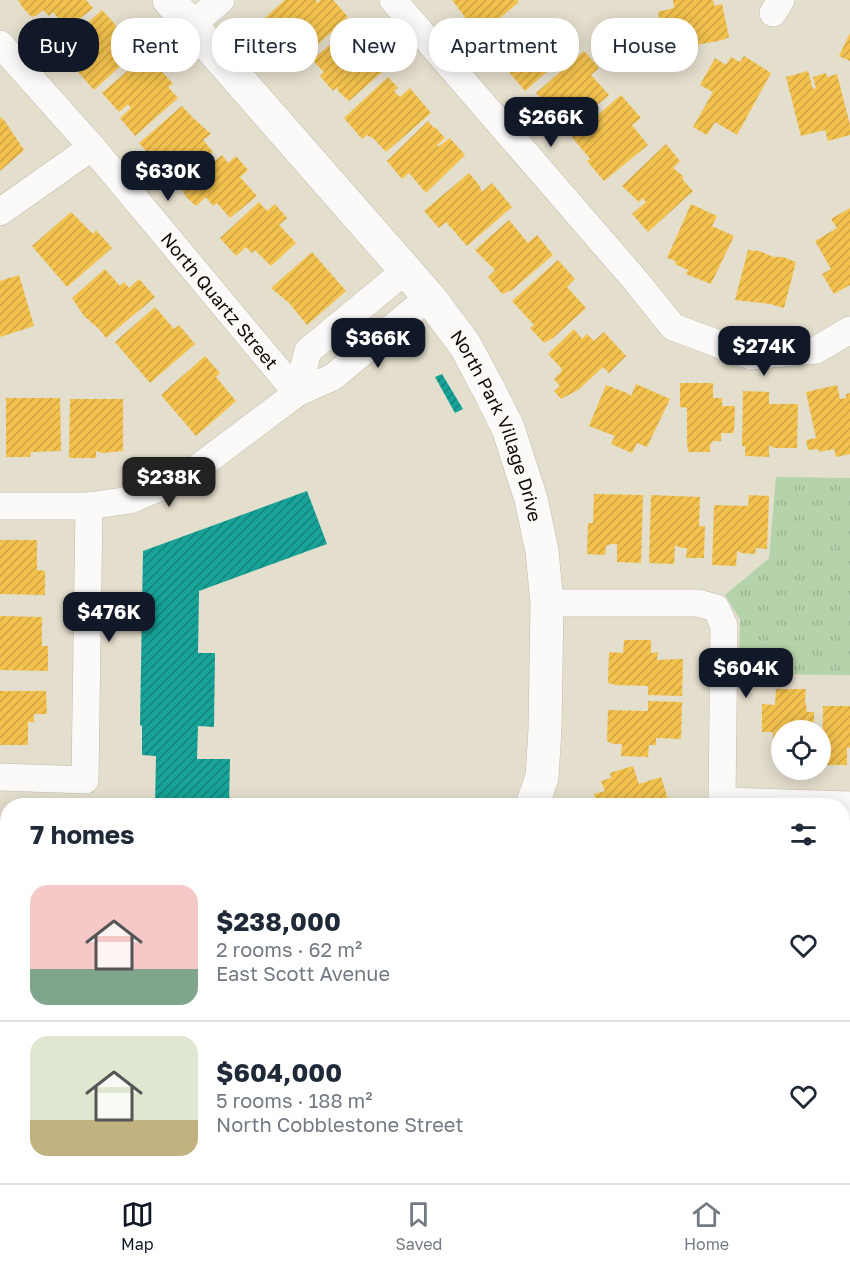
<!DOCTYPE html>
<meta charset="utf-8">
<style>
body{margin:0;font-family:"Golos Text",sans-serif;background:#f6f6f7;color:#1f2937;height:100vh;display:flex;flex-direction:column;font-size:22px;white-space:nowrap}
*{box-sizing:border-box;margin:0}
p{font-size:20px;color:#747a83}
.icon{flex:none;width:33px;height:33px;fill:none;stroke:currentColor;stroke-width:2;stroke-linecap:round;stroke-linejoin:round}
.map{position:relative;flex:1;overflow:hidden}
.details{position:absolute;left:0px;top:798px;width:850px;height:386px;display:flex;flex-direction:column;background:#fff;border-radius:24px 24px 0 0;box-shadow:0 3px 15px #0003}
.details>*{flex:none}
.banner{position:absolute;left:18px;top:18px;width:814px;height:54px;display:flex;gap:12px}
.buttons{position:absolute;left:771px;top:720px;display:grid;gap:12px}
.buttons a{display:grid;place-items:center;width:60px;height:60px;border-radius:50%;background:#fff;box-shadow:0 3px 15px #0003;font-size:30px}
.price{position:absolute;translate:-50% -51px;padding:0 14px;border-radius:12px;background:#111827;color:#fff;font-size:20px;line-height:39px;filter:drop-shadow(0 2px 3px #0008)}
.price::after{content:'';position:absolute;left:50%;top:36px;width:18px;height:14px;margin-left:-9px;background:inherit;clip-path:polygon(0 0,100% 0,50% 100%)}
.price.current{background:#222;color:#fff}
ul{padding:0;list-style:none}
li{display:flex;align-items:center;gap:18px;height:150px;padding:0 30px}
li+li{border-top:2px solid #e0e1e3}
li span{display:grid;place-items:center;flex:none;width:168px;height:120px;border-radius:18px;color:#555}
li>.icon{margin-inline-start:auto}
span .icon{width:72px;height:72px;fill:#fffc;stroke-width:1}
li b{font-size:26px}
h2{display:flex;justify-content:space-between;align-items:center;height:72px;padding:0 30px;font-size:26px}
.pill{padding:0 21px;border-radius:24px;background:#fff;box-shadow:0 3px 15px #0003;font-size:21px;line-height:54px}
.pill.current{background:#111827;color:#fff}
.dock{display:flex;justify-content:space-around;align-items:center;height:84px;border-top:2px solid #e0e1e3;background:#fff;font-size:16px;color:#747a83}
.dock a{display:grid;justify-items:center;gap:3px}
.dock .current{color:#111827}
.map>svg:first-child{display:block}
.park{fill:url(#park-tufts)}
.homes{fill:url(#homes-hatch)}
.public{fill:url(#public-hatch)}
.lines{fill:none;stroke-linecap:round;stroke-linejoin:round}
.street-casing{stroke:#c0bbad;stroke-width:28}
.secondary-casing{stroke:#c0bbad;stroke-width:34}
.street{stroke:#fbfaf8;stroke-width:27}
.secondary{stroke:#fbfaf8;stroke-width:33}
.labels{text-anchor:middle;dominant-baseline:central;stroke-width:6;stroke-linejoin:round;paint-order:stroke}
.street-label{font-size:18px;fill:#100c03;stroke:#fcf1d0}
</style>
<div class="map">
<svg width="850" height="1183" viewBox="0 0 850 1183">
<defs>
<pattern id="park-tufts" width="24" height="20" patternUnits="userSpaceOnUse" patternTransform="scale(1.5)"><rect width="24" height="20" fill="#b5d3aa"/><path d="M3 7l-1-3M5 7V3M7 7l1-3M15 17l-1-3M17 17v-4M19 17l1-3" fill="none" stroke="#9bb491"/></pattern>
<pattern id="homes-hatch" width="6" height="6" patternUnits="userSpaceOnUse" patternTransform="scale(1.5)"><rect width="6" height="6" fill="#f2c14e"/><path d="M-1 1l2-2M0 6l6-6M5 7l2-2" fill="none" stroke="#cea542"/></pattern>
<pattern id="public-hatch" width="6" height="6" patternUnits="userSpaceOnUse" patternTransform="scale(1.5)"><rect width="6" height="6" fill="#17a398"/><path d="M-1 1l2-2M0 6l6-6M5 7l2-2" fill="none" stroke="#13837a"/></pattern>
</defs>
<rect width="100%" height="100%" fill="#e4decd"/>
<polygon class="park" points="776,477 850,478 850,675 739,674 740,619 725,595 769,558"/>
<g class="homes">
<polygon points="18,0 86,0 93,8 67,29 53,12 49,16 43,10 37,15 32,17 23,8"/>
<polygon points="285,0 316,0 317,3 321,0 333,0 348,17 304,57 296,50 289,56 259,23"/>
<polygon points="452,0 517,0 519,2 477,37 462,19 465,17"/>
<polygon points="673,0 713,0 714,6 722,4 729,37 723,40 675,49 665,48 658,12 674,8"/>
<polygon points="102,10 138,50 94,90 78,72 83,68 63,45"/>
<polygon points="525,18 535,30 540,25 546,33 554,25 570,42 562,50 566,55 525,91 503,65 509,61 502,54 509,48 501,39"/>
<polygon points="348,29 359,42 354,46 364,56 374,47 390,65 349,101 338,91 337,87 333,91 320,76 324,72 316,64 313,59"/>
<polygon points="850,33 850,61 839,56"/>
<polygon points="584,51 599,68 591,75 609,95 563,134 549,117 562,106 560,104 551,111 536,93"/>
<polygon points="744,56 771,73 737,135 715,122 707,135 693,127 713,92 700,85 715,58 726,65 731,57 740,62"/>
<polygon points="139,61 147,71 155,63 173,84 168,87 178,98 135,136 120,118 131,108 128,104 119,112 102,93"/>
<polygon points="808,71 813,89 816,88 813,77 826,73 827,77 837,74 850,125 850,135 828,141 825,130 801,136 786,77"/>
<polygon points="388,77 398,88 394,91 400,97 410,88 431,113 386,152 374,139 367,135 362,139 344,118"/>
<polygon points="621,95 641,118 632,125 648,145 604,181 587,161 590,159 572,137"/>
<polygon points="182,106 192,117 211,134 203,140 213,152 177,183 160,164 169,156 165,152 155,161 139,143"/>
<polygon points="0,117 4,120 24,150 0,171"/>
<polygon points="428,121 434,128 435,127 445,138 437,145 438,147 450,138 465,155 426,193 409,173 402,179 387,161"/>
<polygon points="666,144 680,161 673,168 683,176 683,180 693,191 648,232 632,214 646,202 643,198 639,202 622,186"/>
<polygon points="222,155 228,163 236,156 248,170 240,177 257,196 230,218 217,203 213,206 206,197 196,206 186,197 182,189"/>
<polygon points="469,173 479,185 482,192 492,183 512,207 467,246 446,222 439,228 424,211"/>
<polygon points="259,202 267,211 275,204 287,218 279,225 296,243 271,266 255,250 252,253 246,247 236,256 220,238"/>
<polygon points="691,204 717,216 712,226 734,236 711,284 686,274 688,270 675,264 676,261 667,258"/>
<polygon points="850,208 850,285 834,294 822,274 831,269 815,241 837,228 831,219"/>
<polygon points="71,212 93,234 96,230 112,248 67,287 32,246"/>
<polygon points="509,220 528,243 537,235 553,255 512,290 502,294 488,277 495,270 475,250"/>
<polygon points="748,250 759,251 774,257 783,257 796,262 784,308 770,304 735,300"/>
<polygon points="312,252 346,291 307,325 289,303 271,288"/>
<polygon points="558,260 575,279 567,287 586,308 553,338 544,343 530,328 534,325 512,301"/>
<polygon points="105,269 120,286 124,282 129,288 139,279 155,297 106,338 99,329 84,316 72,298"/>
<polygon points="19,275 34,326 0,337 0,281"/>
<polygon points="155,307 174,329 179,325 195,344 150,383 115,342"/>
<polygon points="574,329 582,339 587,334 594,341 604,332 626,356 609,373 603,367 578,390 561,399 554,391 560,386 554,379 561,372 562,369 548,354"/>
<polygon points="205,356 220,373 216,377 236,401 196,436 161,395"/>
<polygon points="680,383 713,383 713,398 722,398 722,406 735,406 734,433 721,433 721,441 713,441 710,445 710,452 688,452 687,443 687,408 680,407"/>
<polygon points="636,384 670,399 647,447 637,443 632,453 611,444 615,436 589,426 606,385 627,393 631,396"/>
<polygon points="837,385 840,399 846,398 846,394 850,393 850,454 836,457 834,449 819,452 818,449 808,450 806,440 816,438 806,392"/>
<polygon points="743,391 769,392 769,404 798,404 797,448 774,448 769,445 769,457 745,456 745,446 742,446"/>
<polygon points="6,398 60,398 61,451 31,452 30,457 6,457"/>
<polygon points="70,399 123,399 123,451 102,453 96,451 96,458 69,458"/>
<polygon points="594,494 643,495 641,563 617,562 617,544 611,544 606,546 605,555 587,554 588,523 593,523"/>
<polygon points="651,495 700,497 699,526 705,526 704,558 686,558 687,548 681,548 675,545 674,564 649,563"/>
<polygon points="749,495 769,496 767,549 756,548 755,554 742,553 737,551 736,566 712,565 714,505 748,506"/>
<polygon points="0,540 37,540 37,570 45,571 45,595 0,594"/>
<polygon points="0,616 42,617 42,646 48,646 48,671 0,670"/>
<polygon points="624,640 651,640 651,653 658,652 657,660 683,659 682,696 648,695 648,686 616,685 608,683 609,652 623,653"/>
<polygon points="776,689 806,689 805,699 807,712 814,712 814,726 807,726 807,730 782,730 782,763 779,763 779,741 773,739 773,732 762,732 762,704 775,705"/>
<polygon points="0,691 46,691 47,714 34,714 34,722 28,722 28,745 0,745"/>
<polygon points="648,701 682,702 681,739 656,738 656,745 649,745 648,757 621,756 622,744 613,744 607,741 608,710 648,711"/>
<polygon points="823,706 850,706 850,748 847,747 847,765 822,765"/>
<polygon points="633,766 639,784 661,777 670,806 597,806 594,794 605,791 601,781 611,778 610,773"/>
<polygon points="0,830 8,831 8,886 0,886"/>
<rect x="843" y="850" width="7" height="34"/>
<polygon points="845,1102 850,1102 850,1166 847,1166 847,1175 843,1175 843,1112 845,1112"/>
</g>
<g class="public">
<polygon points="442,374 463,409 455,413 435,377"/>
<polygon points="307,491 327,544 199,591 198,653 215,653 214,727 198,726 197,759 230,759 229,806 155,806 156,756 142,755 142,726 140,725 143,551"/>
</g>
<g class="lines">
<defs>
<g id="street">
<polyline points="393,0 636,281 673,327 751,356 816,350 850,330"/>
<polyline points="773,13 781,0"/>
<polyline points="191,26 221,0"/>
<path id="s1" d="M0,44L92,147L297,393"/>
<polyline points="0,212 92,147"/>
<polyline points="297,393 308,351 406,270"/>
<polyline points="0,506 89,506 130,500 188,475 297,393 333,377 429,297"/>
<polyline points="547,603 698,603 716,608 724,626 722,801 850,805"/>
<polyline points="0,777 85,780 89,506"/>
<polyline points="228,1183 228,1176"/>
</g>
<g id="secondary">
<path id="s2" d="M169,0L429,297L465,345L490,392L508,428L531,499L542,551L547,603L545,729L542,777L532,806"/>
<polyline points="0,990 8,990"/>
<polyline points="843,1012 850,1012"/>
</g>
</defs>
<use href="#street" class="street-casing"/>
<use href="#secondary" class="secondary-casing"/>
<use href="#street" class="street"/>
<use href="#secondary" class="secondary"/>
</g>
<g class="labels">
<g class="street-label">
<text stroke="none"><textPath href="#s1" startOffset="338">North Quartz Street</textPath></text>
<text stroke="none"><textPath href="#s2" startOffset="542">North Park Village Drive</textPath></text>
</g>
</g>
</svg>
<div class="buttons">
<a><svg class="icon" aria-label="locate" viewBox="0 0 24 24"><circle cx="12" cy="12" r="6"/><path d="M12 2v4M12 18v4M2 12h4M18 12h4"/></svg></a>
</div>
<b class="price" style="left:551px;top:148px">$266K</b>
<b class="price" style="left:168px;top:202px">$630K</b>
<b class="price" style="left:378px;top:369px">$366K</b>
<b class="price" style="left:764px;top:377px">$274K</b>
<b class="price current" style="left:169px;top:508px">$238K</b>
<b class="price" style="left:109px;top:643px">$476K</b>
<b class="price" style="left:746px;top:699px">$604K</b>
<div class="banner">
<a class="pill current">Buy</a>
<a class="pill">Rent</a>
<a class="pill">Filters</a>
<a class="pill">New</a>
<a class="pill">Apartment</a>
<a class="pill">House</a>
</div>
<section class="details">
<h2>7 homes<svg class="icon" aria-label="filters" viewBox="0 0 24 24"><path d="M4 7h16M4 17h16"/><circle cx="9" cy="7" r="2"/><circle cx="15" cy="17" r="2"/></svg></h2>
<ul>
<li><span style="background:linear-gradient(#f6c9c9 70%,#7fa58c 0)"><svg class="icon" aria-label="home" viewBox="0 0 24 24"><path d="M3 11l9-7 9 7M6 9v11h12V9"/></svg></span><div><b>$238,000</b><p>2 rooms · 62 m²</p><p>East Scott Avenue</p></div><svg class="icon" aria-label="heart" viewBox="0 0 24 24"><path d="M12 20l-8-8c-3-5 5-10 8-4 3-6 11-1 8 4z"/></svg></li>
<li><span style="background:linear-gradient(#dfe7d0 70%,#c2b280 0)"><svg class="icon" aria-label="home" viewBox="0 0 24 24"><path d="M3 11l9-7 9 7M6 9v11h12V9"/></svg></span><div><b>$604,000</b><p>5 rooms · 188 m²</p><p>North Cobblestone Street</p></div><svg class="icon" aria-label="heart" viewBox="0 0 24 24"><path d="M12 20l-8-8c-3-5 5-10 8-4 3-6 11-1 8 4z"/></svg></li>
</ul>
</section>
</div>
<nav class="dock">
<a class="current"><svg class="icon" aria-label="map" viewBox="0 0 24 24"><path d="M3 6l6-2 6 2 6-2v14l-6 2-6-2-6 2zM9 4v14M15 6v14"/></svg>Map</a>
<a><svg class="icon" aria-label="saved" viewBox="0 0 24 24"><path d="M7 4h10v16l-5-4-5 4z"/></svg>Saved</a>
<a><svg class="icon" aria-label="home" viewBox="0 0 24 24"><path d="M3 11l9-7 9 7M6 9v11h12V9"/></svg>Home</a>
</nav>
